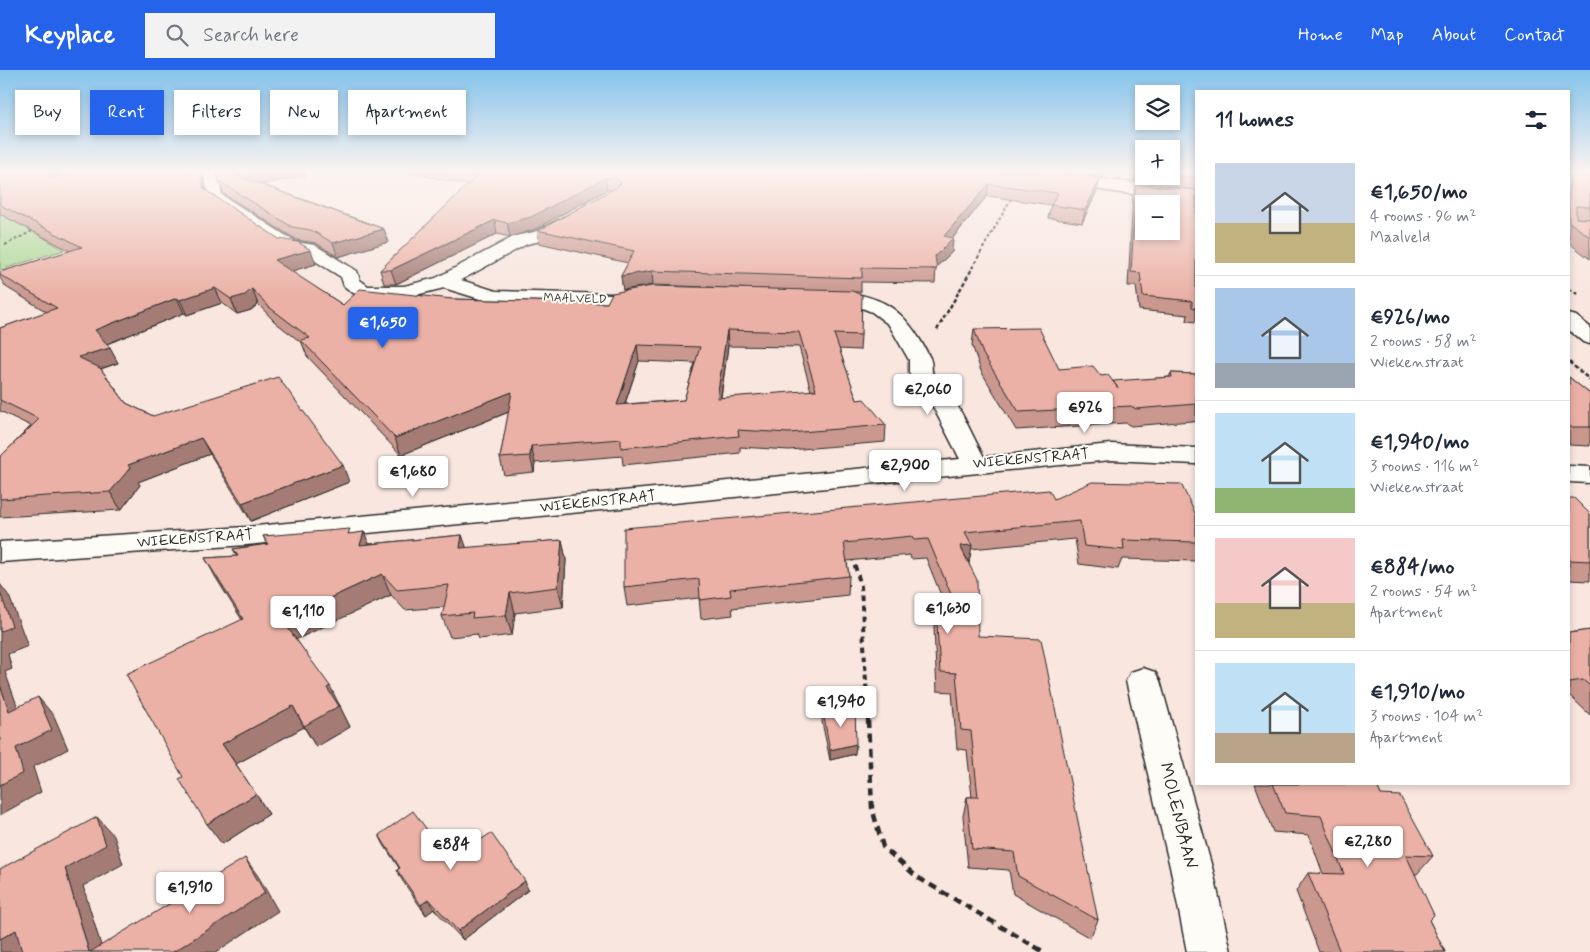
<!DOCTYPE html>
<meta charset="utf-8">
<style>
body{margin:0;font-family:Mynerve,sans-serif;background:#f2f2f3;color:#1f2937;height:100vh;display:flex;flex-direction:column;font-size:19px;white-space:nowrap}
*{box-sizing:border-box;margin:0}
p{font-size:16px;color:#747a83}
.icon{flex:none;width:28px;height:28px;fill:none;stroke:currentColor;stroke-width:2;stroke-linecap:round;stroke-linejoin:round}
.map{position:relative;flex:1;overflow:hidden}
.drawer{position:absolute;left:1195px;top:20px;width:375px;height:695px;display:flex;flex-direction:column;background:#fff;border-radius:0px;box-shadow:0 2px 8px #0003}
.drawer>*{flex:none}
.guide{position:absolute;left:15px;top:20px;width:475px;height:45px;display:flex;gap:10px}
.controls{position:absolute;left:1135px;top:15px;display:grid;gap:10px}
.controls a{display:grid;place-items:center;width:45px;height:45px;border-radius:0px;background:#fff;box-shadow:0 2px 8px #0003;font-size:25px}
.price{position:absolute;translate:-50% -42px;padding:0 11px;border-radius:5px;background:#fff;color:#222;font-size:16px;line-height:32px;filter:drop-shadow(0 1px 2px #0008)}
.price::after{content:'';position:absolute;left:50%;top:30px;width:15px;height:11px;margin-left:-8px;background:inherit;clip-path:polygon(0 0,100% 0,50% 100%)}
.price.current{background:#2563eb;color:#fff}
ul{padding:0;list-style:none}
li{display:flex;align-items:center;gap:15px;height:125px;padding:0 20px}
li+li{border-top:1px solid #e0e1e3}
li span{display:grid;place-items:center;flex:none;width:140px;height:100px;border-radius:0px;color:#555}
li>.icon{margin-inline-start:auto}
span .icon{width:60px;height:60px;fill:#fffc;stroke-width:1}
li b{font-size:21px}
h2{display:flex;justify-content:space-between;align-items:center;height:60px;padding:0 20px;font-size:21px}
.chip{padding:0 18px;border-radius:0px;background:#fff;box-shadow:0 2px 8px #0003;font-size:18px;line-height:45px}
.chip.current{background:#2563eb;color:#fff}
header{display:flex;align-items:center;gap:30px;box-sizing:border-box;height:70px;padding:0 25px;background:#2563eb;color:#fff}
header strong{font-size:24px}
nav{display:flex;gap:28px;margin-inline-start:auto;font-size:18px}
.search{width:350px;height:45px;background:#f2f2f3;display:flex;align-items:center;gap:12px;box-sizing:border-box;padding:0 18px;border-radius:0px;color:#747a83;font-size:19px}
.map>svg:first-child{display:block}
.green{fill:#acd897;stroke:#6c8261}
.lines{fill:none;stroke-linecap:round;stroke-linejoin:round}
.street-casing{stroke:#2b2b2b;stroke-width:3}
.secondary-casing{stroke:#2b2b2b;stroke-width:3}
.path-far3{stroke:#2b2b2b;stroke-width:2;stroke-dasharray:3 2.5;stroke-linecap:butt}
.path-far2{stroke:#2b2b2b;stroke-width:2.5;stroke-dasharray:4 2.5;stroke-linecap:butt}
.path-far1{stroke:#2b2b2b;stroke-width:4;stroke-dasharray:5.5 4.5;stroke-linecap:butt}
.path{stroke:#2b2b2b;stroke-width:4.5;stroke-dasharray:8 5.5;stroke-linecap:butt}
.street{fill:#fdfcf7;fill-rule:evenodd}
.secondary{fill:#fdfcf7;fill-rule:evenodd}
.wall{fill:#ca988f;stroke:#2b2b2b;fill-rule:evenodd}
.shaded-wall{fill:#a47c74;stroke:#2b2b2b}
.building{fill:#ebb1a6;stroke:#2b2b2b;fill-rule:evenodd}
.labels{text-anchor:middle;dominant-baseline:central;stroke-width:4;stroke-linejoin:round;paint-order:stroke}
.far-street-label{font-size:12px;fill:#2b2b2b;stroke:#fdfcf7}
.street-label{font-size:15px;fill:#2b2b2b;stroke:#fdfcf7}
.near-street-label{font-size:18px;fill:#2b2b2b;stroke:#fdfcf7}
</style>
<header>
<strong>Keyplace</strong>
<div class="search"><svg class="icon" aria-label="search" viewBox="0 0 24 24"><circle cx="10" cy="10" r="6"/><path d="M15 15l6 6"/></svg>Search here</div>
<nav><a>Home</a><a>Map</a><a>About</a><a>Contact</a></nav>
</header>
<div class="map">
<svg width="1590" height="882" viewBox="0 0 1590 882">
<rect width="100%" height="100%" fill="#f8e6df"/>
<filter id="ink" filterUnits="userSpaceOnUse"><feTurbulence type="fractalNoise" baseFrequency=".02" numOctaves="2"/><feDisplacementMap in="SourceGraphic" scale="10" xChannelSelector="R" yChannelSelector="G"/><feConvolveMatrix kernelMatrix="1 2 1 2 8 2 1 2 1" color-interpolation-filters="sRGB"/></filter>
<g filter="url(#ink)">
<polygon class="green" points="0,135 39,165 64,180 0,200"/>
<g class="lines">
<defs>
<g id="street">
<polygon points="203,102 217,102 222,125 296,172 315,175 357,201 360,210 368,216 404,216 436,208 515,166 534,162 570,144 576,146 578,149 576,152 545,170 527,174 461,210 496,221 613,224 645,219 652,221 655,225 652,229 613,236 493,233 444,218 404,228 363,227 356,225 344,216 341,207 304,184 285,181 210,130"/>
<path d="M1004,102C1068,102 1132,114 1196,120V130L1121,123L1011,106Z"/>
<path d="M825,221C881,223 905,237 930,288C933,295 930,302 935,310C939,315 945,317 949,323C963,342 972,366 984,387L1111,374L1196,378V394L1111,390L246,475L0,492V472L246,457L960,389L929,329L916,315L909,302V290L889,255L872,242L852,234L818,231L815,227L818,223Z"/>
<polygon points="1569,396 1590,397 1590,413 1569,412"/>
<polygon points="1143,598 1155,602 1160,611 1213,801 1231,882 1187,882 1171,801 1126,611 1131,602"/>
</g>
<polygon id="secondary" points="1569,244 1576,246 1590,257 1590,274 1583,272 1569,260"/>
</defs>
<use href="#street" class="street-casing"/>
<use href="#secondary" class="secondary-casing"/>
<g class="path-far3">
<polyline points="5,175 36,159"/>
<polyline points="972,198 1012,127"/>
</g>
<g class="path-far2">
<polyline points="1569,219 1578,224"/>
<polyline points="937,260 973,197"/>
<polyline points="1569,292 1590,310"/>
</g>
<polyline class="path-far1" points="852,486 861,516 868,651"/>
<polyline class="path" points="868,650 872,738 883,777 917,807 1044,882"/>
<use href="#street" class="street"/>
<use href="#secondary" class="secondary"/>
</g>
<g class="wall">
<path d="M0,102H58V107L206,121L316,194L290,201L343,235L452,229L607,233L786,220L653,215L623,220L621,206L628,193L539,173L537,160L543,158L612,120H607L533,160L510,167L497,164L396,214H384L380,200L468,115L407,102H1106L1104,107L1060,103L1100,109L1097,121L1082,153L1048,148L1051,135L987,126L953,168L952,182L936,197L935,213L861,212V222H854L861,265L860,280L839,279L857,330L886,355L885,372L789,380L740,377V383L623,395L622,386L535,393L534,402L504,405L500,388L509,342L401,385L307,286L302,273L275,252L258,234L251,240L237,244L222,233L187,245L184,243L107,274L118,293L101,299L126,333L153,346L349,412L251,451L210,384L138,412L140,415L121,440L0,447V387L31,356L0,341V258L47,242L6,217L0,208V202L70,181L0,144ZM728,276L799,277L811,321L721,328ZM639,291L695,293L684,330L625,334Z"/>
<polygon points="217,102 306,102 304,103 305,106 261,114 384,159 388,172 338,187 316,173 297,170 224,124 219,111"/>
<polygon points="1135,102 1144,102 1144,106 1171,106 1171,102 1196,102 1196,120 1134,111"/>
<polygon points="1569,102 1590,102 1590,189 1569,173"/>
<polygon points="1136,115 1196,120 1196,252 1187,251 1188,245 1139,240 1136,216 1128,216 1133,126"/>
<polygon points="974,259 1059,299 1101,306 1113,312 1169,307 1171,303 1196,304 1196,352 1191,351 1131,356 1126,353 1016,360 981,301 972,275"/>
<polygon points="1569,307 1590,324 1590,376 1569,375"/>
<polygon points="1569,428 1590,444 1590,511 1569,510"/>
<polygon points="1054,429 1196,445 1196,491 1122,489 1118,499 1079,494 1075,469 971,479 969,493 978,566 1098,850 1090,868 1013,824 1009,800 968,797 963,746 967,727 972,727 967,680 957,679 952,622 937,621 934,558 936,539 947,540 926,488 911,489 910,485 847,491 849,506 848,525 732,538 733,545 701,549 699,528 627,536 624,517"/>
<polygon points="364,462 369,474 462,465 466,478 562,470 566,490 563,537 515,543 512,565 479,569 477,564 450,567 442,546 445,537 405,540 391,525 296,569 341,637 340,637 350,657 316,677 304,657 236,694 269,744 222,774 183,707 242,550 216,508 205,488 237,486 233,479 267,474 263,466 352,464"/>
<polygon points="1590,560 1590,645 1569,625 1569,563"/>
<polygon points="823,642 855,684 830,690 822,652"/>
<polygon points="1255,714 1376,714 1381,725 1433,786 1417,804 1415,804 1429,850 1445,882 1319,882 1296,821 1308,803 1323,804 1309,765 1273,762"/>
<polygon points="379,765 450,790 528,820 463,870 434,839 426,845 402,810 397,800 399,798 384,775"/>
</g>
<g class="shaded-wall">
<polygon points="50,102 58,102 55,121 49,109"/>
<polygon points="200,102 202,102 209,132 204,119"/>
<polygon points="256,102 306,102 304,103 305,106 242,118 237,106"/>
<polygon points="605,108 607,120 533,160 510,167 507,153"/>
<polygon points="1100,109 1097,121 1082,153 1085,140"/>
<polygon points="989,114 987,126 950,171 953,168 952,182 933,200 935,186 944,166"/>
<polygon points="495,150 497,164 396,214 391,200"/>
<polygon points="384,159 388,172 338,187 333,173"/>
<polygon points="311,180 316,194 279,205 274,190"/>
<polygon points="652,201 653,215 623,220 621,206"/>
<polygon points="215,218 222,233 187,245 180,230"/>
<polygon points="252,219 258,234 251,240 237,244 231,229"/>
<polygon points="177,228 184,243 104,275 95,260"/>
<polygon points="727,260 728,276 718,345 717,328"/>
<polygon points="637,275 639,291 619,351 617,335"/>
<polygon points="110,278 118,293 87,303 78,287"/>
<polygon points="512,322 516,339 401,385 395,368"/>
<polygon points="201,368 210,384 138,412 140,415 121,440 110,422 128,395"/>
<polygon points="531,376 535,393 534,402 530,386"/>
<polygon points="343,395 349,412 251,451 242,433"/>
<polygon points="364,462 372,482 360,475"/>
<polygon points="462,465 469,485 460,478"/>
<polygon points="562,470 566,490 563,537 558,517"/>
<polygon points="972,475 969,493 960,476"/>
<polygon points="382,504 391,525 293,571 282,550"/>
<polygon points="0,514 9,526 28,576 8,584 12,599 5,602 26,660 9,641 0,615"/>
<polygon points="510,523 515,543 512,565 506,545"/>
<polygon points="330,616 350,657 316,677 304,656 327,618"/>
<polygon points="38,627 54,646 68,679 33,697 41,722 0,745 0,715"/>
<polygon points="293,636 304,657 236,694 222,674"/>
<polygon points="856,674 855,684 830,690 830,680"/>
<polygon points="256,724 269,744 222,774 207,754"/>
<polygon points="97,747 114,766 123,794 83,816 103,882 89,882 65,798"/>
<polygon points="245,788 258,806 278,841 216,882 173,882"/>
<polygon points="525,811 528,820 463,870 458,861"/>
<polygon points="429,829 434,839 426,845 421,835"/>
<polygon points="16,860 29,882 0,882 0,869"/>
</g>
<g class="building">
<path d="M0,102H50L49,109L77,102H200L204,119L279,169L298,172L311,180L274,190L343,235L360,219L452,229L607,233L612,223L652,216L852,221L862,225L861,265L834,264L857,330L864,329L886,355L789,363L738,360L739,366L621,378V369L531,376L530,386L500,388L512,322L395,368L301,270L310,268L269,237L252,219L245,225L231,229L215,218L180,230L177,228L95,260L110,278L78,287L100,298L126,333L153,346L278,307L343,395L242,433L201,368L128,395L130,398L110,422L0,429V387L39,349L0,330V258L57,238L0,205V202L82,177L0,135ZM727,260L799,262L816,320L717,328ZM637,275L700,277L684,330L617,335Z"/>
<polygon points="217,102 256,102 237,106 384,159 333,173 311,160 292,157 219,111"/>
<polygon points="465,102 1056,102 1100,109 1085,140 1051,135 1058,123 989,114 944,166 953,168 935,186 937,199 862,198 862,208 652,201 621,206 634,181 537,160 543,158 617,117 621,113 616,108 605,108 531,147 507,153 495,150 391,200 380,200 478,105"/>
<polygon points="1171,102 1196,102 1196,108 1171,105"/>
<polygon points="1569,102 1590,102 1590,137 1576,136 1576,148 1590,149 1590,167 1569,152"/>
<path d="M1136,115L1196,120V238L1192,237V231L1143,226L1140,203L1131,202ZM1144,134H1171V161H1144Z"/>
<polygon points="1039,258 1059,299 1093,296 1101,306 1108,305 1118,318 1113,311 1172,307 1171,303 1196,304 1196,334 1136,339 1131,336 1019,342 983,284 974,259"/>
<polygon points="1569,307 1590,324 1590,357 1569,357"/>
<polygon points="1092,412 1181,414 1196,445 1196,472 1123,470 1124,480 1084,476 1080,451 965,462 972,475 960,476 977,510 978,566 1041,569 1098,850 1018,806 1014,782 972,779 967,727 978,727 971,661 961,660 956,603 940,602 936,539 958,541 928,469 914,470 912,466 844,473 849,506 730,519 731,526 700,530 699,509 624,517 624,458 1049,420 1054,429"/>
<polygon points="1569,428 1574,428 1590,444 1590,491 1569,490"/>
<polygon points="350,459 348,464 364,462 360,475 462,465 460,478 562,470 558,517 510,523 506,545 472,548 473,543 442,546 449,515 397,520 382,504 282,550 330,616 327,618 339,636 304,656 293,636 222,674 256,724 207,754 179,709 183,707 126,604 243,549 205,488 238,486 233,479 268,474 263,466"/>
<polygon points="0,522 12,556 0,562"/>
<polygon points="1590,560 1590,616 1583,610 1569,612 1569,563"/>
<polygon points="0,615 9,641 38,627 52,660 16,678 23,703 0,715"/>
<polygon points="855,637 856,674 830,680 823,642"/>
<polygon points="1273,714 1376,714 1381,725 1400,726 1433,786 1406,785 1434,845 1429,850 1445,882 1340,882 1308,803 1344,804 1321,746 1285,743"/>
<polygon points="413,741 450,790 491,763 525,811 458,861 429,829 421,835 397,800 400,798 379,765"/>
<polygon points="97,747 106,775 65,798 89,882 22,882 16,860 0,869 0,799"/>
<polygon points="245,788 265,823 173,882 90,882"/>
</g>
</g>
<linearGradient id="sky" x2="0" y2="1"><stop stop-color="#85c3ec"/><stop offset="0.45" stop-color="#fcf4f1"/><stop offset="1" stop-color="#fcf4f1" stop-opacity="0"/></linearGradient>
<rect width="1590" height="226" fill="url(#sky)"/>
<g class="labels">
<g class="far-street-label">
<text transform="translate(575 229) rotate(2)">MAALVELD</text>
</g>
<g class="street-label">
<text transform="translate(1031 389) rotate(-5)">WIEKENSTRAAT</text>
<text transform="translate(598 432) rotate(-6)">WIEKENSTRAAT</text>
<text transform="translate(195 469) rotate(-4)">WIEKENSTRAAT</text>
</g>
<g class="near-street-label">
<text transform="translate(1178 746) rotate(76)">MOLENBAAN</text>
</g>
</g>
</svg>
<div class="controls">
<a><svg class="icon" aria-label="layers" viewBox="0 0 24 24"><path d="M12 4l9 5-9 5-9-5zM3 14l9 5 9-5"/></svg></a>
<a>+</a>
<a>−</a>
</div>
<b class="price current" style="left:383px;top:279px">€1,650</b>
<b class="price" style="left:928px;top:346px">€2,060</b>
<b class="price" style="left:1085px;top:364px">€926</b>
<b class="price" style="left:905px;top:422px">€2,900</b>
<b class="price" style="left:413px;top:428px">€1,680</b>
<b class="price" style="left:948px;top:565px">€1,630</b>
<b class="price" style="left:303px;top:568px">€1,110</b>
<b class="price" style="left:841px;top:658px">€1,940</b>
<b class="price" style="left:1368px;top:798px">€2,280</b>
<b class="price" style="left:451px;top:801px">€884</b>
<b class="price" style="left:190px;top:844px">€1,910</b>
<div class="guide">
<a class="chip">Buy</a>
<a class="chip current">Rent</a>
<a class="chip">Filters</a>
<a class="chip">New</a>
<a class="chip">Apartment</a>
</div>
<section class="drawer">
<h2>11 homes<svg class="icon" aria-label="filters" viewBox="0 0 24 24"><path d="M4 7h16M4 17h16"/><circle cx="9" cy="7" r="2"/><circle cx="15" cy="17" r="2"/></svg></h2>
<ul>
<li><span style="background:linear-gradient(#c9d6e8 60%,#c2b280 0)"><svg class="icon" aria-label="home" viewBox="0 0 24 24"><path d="M3 11l9-7 9 7M6 9v11h12V9"/></svg></span><div><b>€1,650/mo</b><p>4 rooms · 96 m²</p><p>Maalveld</p></div></li>
<li><span style="background:linear-gradient(#a9c7e8 75%,#9aa5b1 0)"><svg class="icon" aria-label="home" viewBox="0 0 24 24"><path d="M3 11l9-7 9 7M6 9v11h12V9"/></svg></span><div><b>€926/mo</b><p>2 rooms · 58 m²</p><p>Wiekenstraat</p></div></li>
<li><span style="background:linear-gradient(#bfe0f5 75%,#8fb573 0)"><svg class="icon" aria-label="home" viewBox="0 0 24 24"><path d="M3 11l9-7 9 7M6 9v11h12V9"/></svg></span><div><b>€1,940/mo</b><p>3 rooms · 116 m²</p><p>Wiekenstraat</p></div></li>
<li><span style="background:linear-gradient(#f6c9c9 65%,#c2b280 0)"><svg class="icon" aria-label="home" viewBox="0 0 24 24"><path d="M3 11l9-7 9 7M6 9v11h12V9"/></svg></span><div><b>€884/mo</b><p>2 rooms · 54 m²</p><p>Apartment</p></div></li>
<li><span style="background:linear-gradient(#bfe0f5 70%,#b9a48a 0)"><svg class="icon" aria-label="home" viewBox="0 0 24 24"><path d="M3 11l9-7 9 7M6 9v11h12V9"/></svg></span><div><b>€1,910/mo</b><p>3 rooms · 104 m²</p><p>Apartment</p></div></li>
</ul>
</section>
</div>
